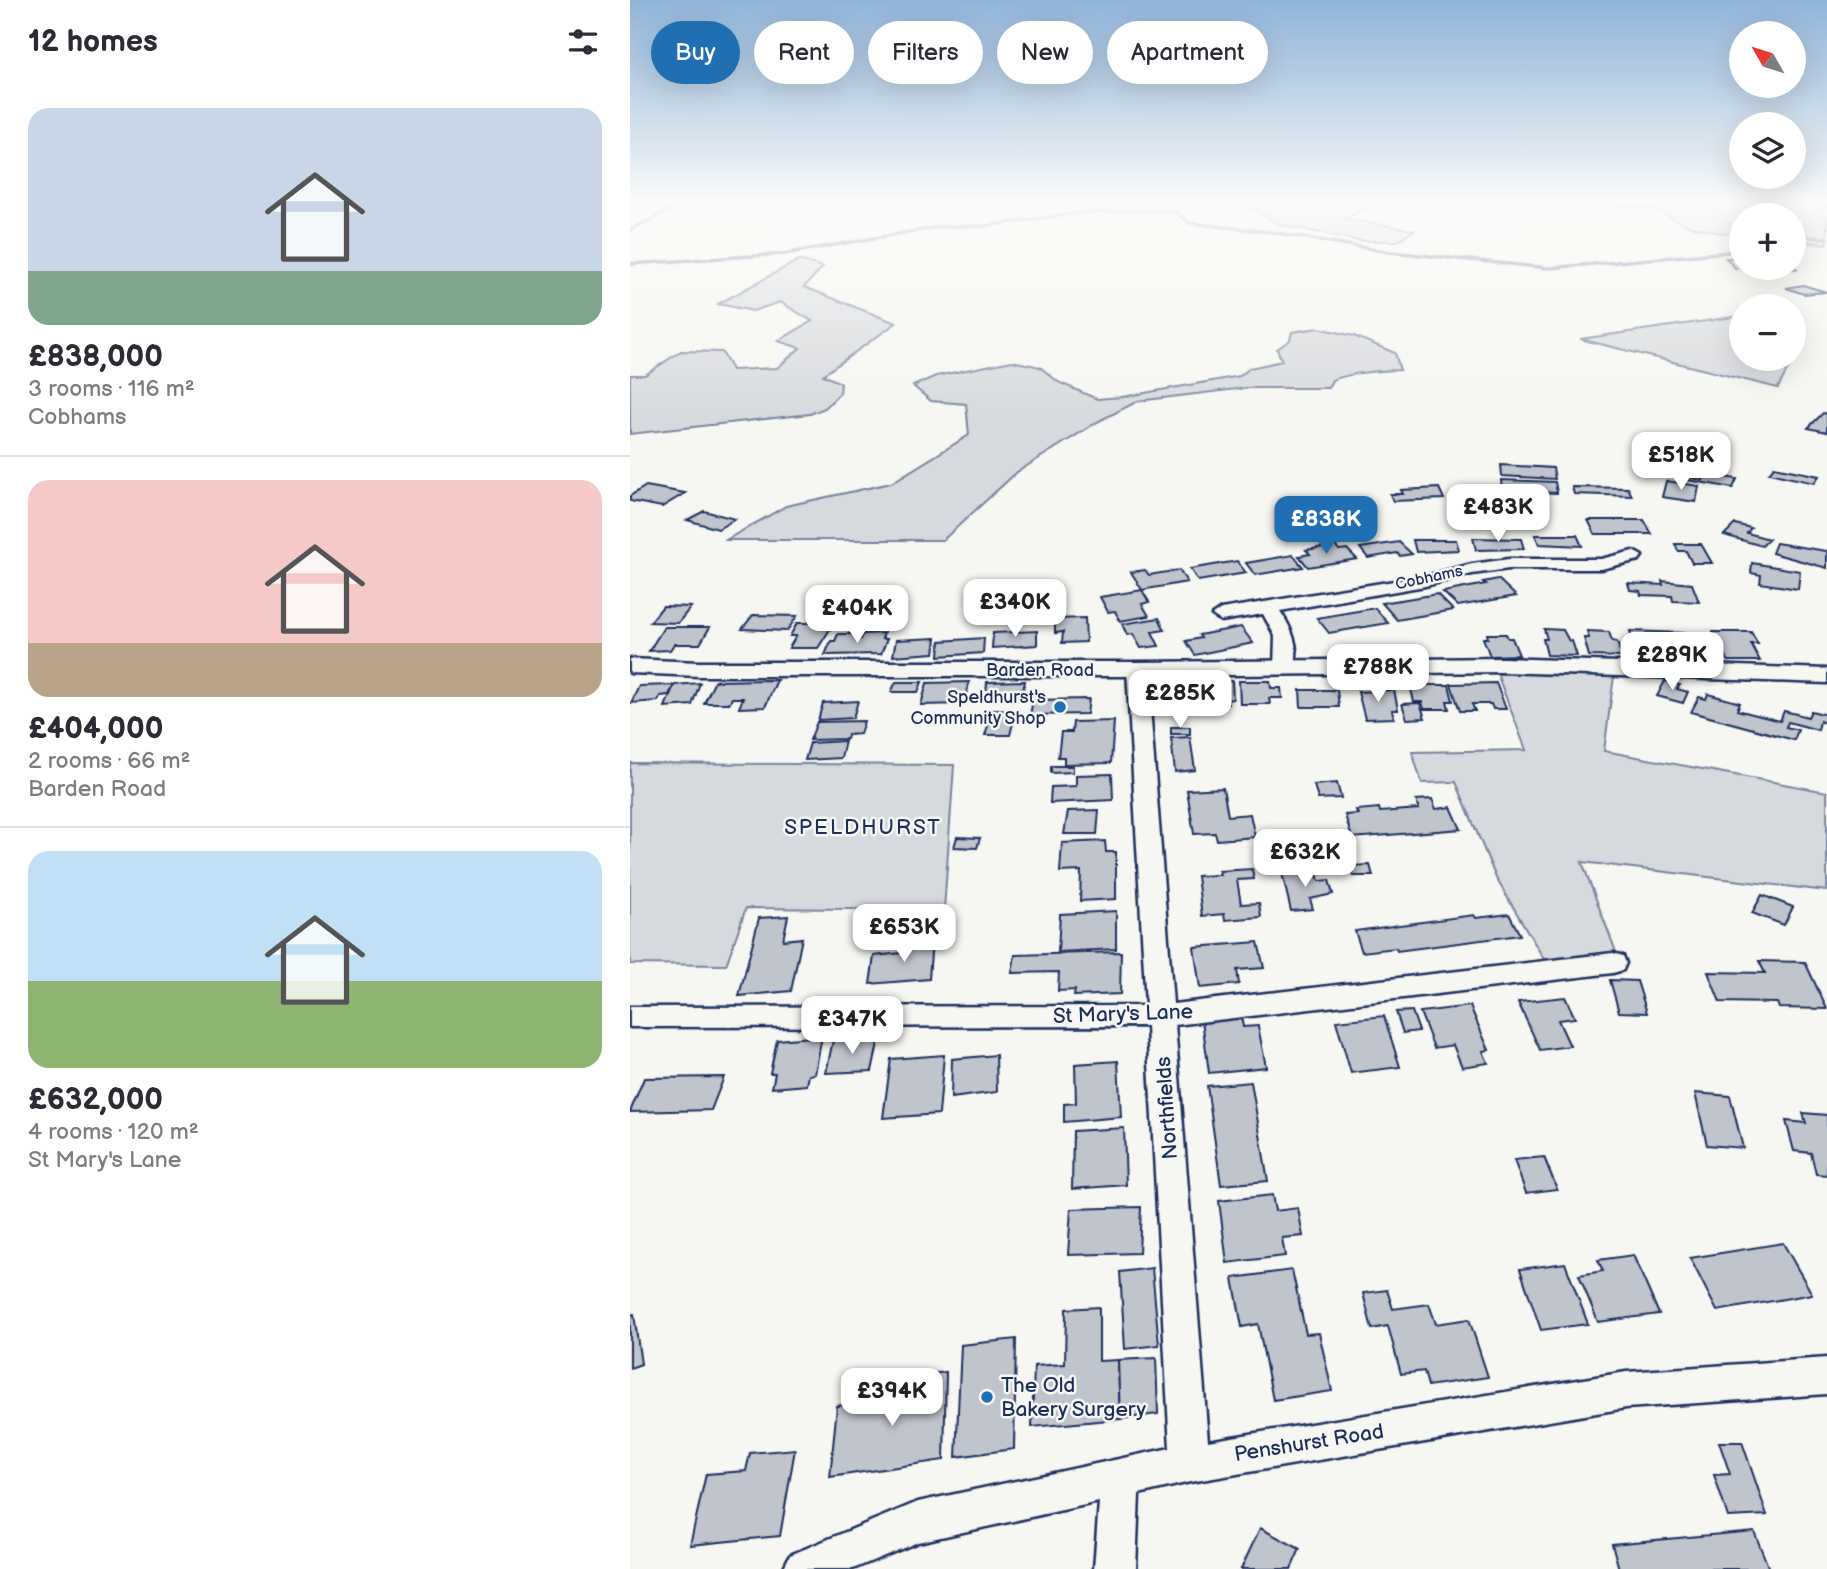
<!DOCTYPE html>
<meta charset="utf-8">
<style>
body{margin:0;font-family:"Balsamiq Sans",sans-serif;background:#f2f2f3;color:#2b2b33;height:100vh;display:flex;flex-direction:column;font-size:26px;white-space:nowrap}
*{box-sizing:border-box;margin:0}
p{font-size:23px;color:#7c7c81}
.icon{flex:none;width:38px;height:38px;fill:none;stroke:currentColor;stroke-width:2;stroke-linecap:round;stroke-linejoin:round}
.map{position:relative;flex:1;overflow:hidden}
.side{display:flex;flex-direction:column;background:#fff;width:630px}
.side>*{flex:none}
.banner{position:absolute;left:21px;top:21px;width:665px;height:63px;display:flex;gap:14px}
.needle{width:46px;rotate:309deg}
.fabs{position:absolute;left:1099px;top:21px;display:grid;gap:14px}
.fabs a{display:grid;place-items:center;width:77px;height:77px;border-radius:50%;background:#fff;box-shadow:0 7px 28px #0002;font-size:35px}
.price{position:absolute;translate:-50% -60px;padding:0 16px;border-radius:14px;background:#fff;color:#222;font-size:23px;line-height:46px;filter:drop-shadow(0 2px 4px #0008)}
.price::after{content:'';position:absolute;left:50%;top:42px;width:21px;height:16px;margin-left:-10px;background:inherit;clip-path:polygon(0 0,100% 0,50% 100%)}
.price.selected{background:#1f6fb2;color:#fff}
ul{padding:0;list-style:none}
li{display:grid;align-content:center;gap:14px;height:371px;padding:0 28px}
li+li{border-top:2px solid #e1e1e2}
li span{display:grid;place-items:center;height:217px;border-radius:21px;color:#555}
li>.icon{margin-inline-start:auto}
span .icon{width:126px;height:126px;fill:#fffc;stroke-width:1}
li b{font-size:30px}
h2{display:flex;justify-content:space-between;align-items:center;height:84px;padding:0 28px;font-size:30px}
.tag{padding:0 24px;border-radius:32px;background:#fff;box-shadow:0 7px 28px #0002;font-size:24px;line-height:63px}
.tag.selected{background:#1f6fb2;color:#fff}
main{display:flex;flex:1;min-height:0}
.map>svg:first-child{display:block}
.green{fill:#d6d9dd;stroke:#78849e;stroke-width:2}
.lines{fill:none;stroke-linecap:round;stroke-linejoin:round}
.stream{stroke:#717e99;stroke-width:3.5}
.building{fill:#c0c4cd;stroke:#1b2f5e;stroke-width:2}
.minor-casing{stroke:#1b2f5e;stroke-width:5}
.tertiary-casing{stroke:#1b2f5e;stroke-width:5}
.minor{fill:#f6f6f2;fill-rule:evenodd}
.tertiary{fill:#f6f6f2;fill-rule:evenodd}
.poi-dot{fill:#1f6fb2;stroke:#f6f6f2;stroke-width:2.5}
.labels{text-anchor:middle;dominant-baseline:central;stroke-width:5;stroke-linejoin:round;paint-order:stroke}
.far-street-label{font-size:16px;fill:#1b2f5e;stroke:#f6f6f2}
.street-label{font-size:18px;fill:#1b2f5e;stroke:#f6f6f2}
.poi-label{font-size:18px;fill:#1b2f5e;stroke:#f6f6f2;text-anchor:end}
.quarter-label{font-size:21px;letter-spacing:2px;fill:#1b2f5e;stroke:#f6f6f2}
.near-street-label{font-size:21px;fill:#1b2f5e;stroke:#f6f6f2}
.near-poi-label{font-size:21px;fill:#1b2f5e;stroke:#f6f6f2;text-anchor:start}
</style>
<main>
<section class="side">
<h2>12 homes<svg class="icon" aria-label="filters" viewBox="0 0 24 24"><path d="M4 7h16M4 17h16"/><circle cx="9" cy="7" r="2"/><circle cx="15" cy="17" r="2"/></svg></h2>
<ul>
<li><span style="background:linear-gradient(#c9d6e8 75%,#7fa58c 0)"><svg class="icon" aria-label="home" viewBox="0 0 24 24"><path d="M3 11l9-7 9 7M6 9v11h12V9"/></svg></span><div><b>£838,000</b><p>3 rooms · 116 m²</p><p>Cobhams</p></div></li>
<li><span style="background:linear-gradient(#f6c9c9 75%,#b9a48a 0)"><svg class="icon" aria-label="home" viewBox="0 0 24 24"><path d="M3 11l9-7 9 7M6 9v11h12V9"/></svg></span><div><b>£404,000</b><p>2 rooms · 66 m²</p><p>Barden Road</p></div></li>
<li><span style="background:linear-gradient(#bfe0f5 60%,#8fb573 0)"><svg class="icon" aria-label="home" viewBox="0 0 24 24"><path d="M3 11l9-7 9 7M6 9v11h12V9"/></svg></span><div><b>£632,000</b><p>4 rooms · 120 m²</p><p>St Mary's Lane</p></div></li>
</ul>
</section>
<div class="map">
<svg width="1197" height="1569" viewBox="0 0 1197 1569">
<rect width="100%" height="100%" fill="#f6f6f2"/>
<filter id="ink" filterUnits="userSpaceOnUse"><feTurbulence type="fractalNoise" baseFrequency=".0143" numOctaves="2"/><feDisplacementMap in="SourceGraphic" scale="14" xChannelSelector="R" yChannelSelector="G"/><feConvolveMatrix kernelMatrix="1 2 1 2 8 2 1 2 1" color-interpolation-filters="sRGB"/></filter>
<g filter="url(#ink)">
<g class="green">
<polygon points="654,201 660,203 748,201 715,219 784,230 768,241 730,241 648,224 612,202"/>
<polygon points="944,201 1197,201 1197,244 1164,241 1164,215 1111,215 1111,237 1058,226 1027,210"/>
<polygon points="169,260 193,267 174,287 266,323 193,375 211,383 210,393 195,408 180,414 0,434 0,375 15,375 51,351 92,352 102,370 147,368 170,348 148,341 182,321 150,302 123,311 88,304"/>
<polygon points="1111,316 1111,359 1163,359 1148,388 950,339"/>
<path d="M688,328L724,336L765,353L770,370C746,371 725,372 702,380L698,388H615L508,401L469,421L387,472L313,540H96L156,506L261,483L339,435L336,404L301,401L283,386L306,376L382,361L410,367L428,382L467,399L492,397L610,376L620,368L652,361L647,349L660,340L662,332Z"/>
<polygon points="866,671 984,676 974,751 1197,792 1197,891 952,862 986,952 915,961 866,878 826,782 792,783 782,752 896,750"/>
<polygon points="0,763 324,765 314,910 116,908 96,965 0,964"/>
</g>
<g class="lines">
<g class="stream">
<polyline points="0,230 57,201"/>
<polyline points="1164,236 1197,238"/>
<polyline points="0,264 153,254 308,227 355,226 448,213 534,210 547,213 559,223 641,232 760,252 919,268 1111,251"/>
</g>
</g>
<g class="building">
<polygon points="1096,258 1111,258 1111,268 1164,268 1164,265 1167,269 1105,268"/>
<polygon points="1173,285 1196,292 1174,294 1156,288"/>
<polygon points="1193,413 1197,414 1197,432 1178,428"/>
<polygon points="871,465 923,468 925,479 872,476"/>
<polygon points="1144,467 1189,476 1184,483 1139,473"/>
<polygon points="1076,474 1107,479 1103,488 1057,480 1058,477 1073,480"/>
<polygon points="871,480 925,482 927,493 872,491"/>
<polygon points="1036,481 1069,486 1066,502 1032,497"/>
<polygon points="16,486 55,493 32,507 0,501 0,496"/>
<polygon points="942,487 998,488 1002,496 944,494"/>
<polygon points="809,488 814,499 763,501 760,494 773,494 771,490"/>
<polygon points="838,498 909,502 911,515 839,511"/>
<polygon points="74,511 105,519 88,529 57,520"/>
<polygon points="958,520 1014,520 1022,534 965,534"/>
<polygon points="1105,524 1121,528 1117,533 1139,539 1132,546 1094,535"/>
<polygon points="905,535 947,535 952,546 909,544"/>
<polygon points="843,538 891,539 894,549 846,550"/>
<polygon points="783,540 826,540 829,550 786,552"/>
<polygon points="769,542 782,554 770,556 767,553 738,558 730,548"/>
<polygon points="1146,543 1197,551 1197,568 1142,553"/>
<polygon points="1045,544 1071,544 1082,563 1062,563 1056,551 1048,551"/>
<polygon points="705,545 709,550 717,549 727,559 678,567 669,556 680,554 676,550"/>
<polygon points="663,555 673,567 625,575 616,563"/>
<polygon points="607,561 616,573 568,581 560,569"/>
<polygon points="1122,563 1170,571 1168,589 1130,583 1131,575 1121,573"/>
<polygon points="515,570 519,575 549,570 557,582 512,590 501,572"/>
<polygon points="868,579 886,596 828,606 813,592 856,584 853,582"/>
<polygon points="1032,581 1062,584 1069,602 1043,601 1042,596 1011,595 1010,591 1000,590 998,583 1033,585"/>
<polygon points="512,590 519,602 512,604 519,616 490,621 485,611 478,612 470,597"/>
<polygon points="807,594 823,610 767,620 752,603"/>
<polygon points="33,606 61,607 48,623 20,622"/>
<polygon points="745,608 758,623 699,633 687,618"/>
<polygon points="123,615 167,616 157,631 112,629"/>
<polygon points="455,618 456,642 432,643 433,632 425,633 425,619"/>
<polygon points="529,618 535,630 522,632 529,646 511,648 503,634 497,635 492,624"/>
<polygon points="167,623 204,623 188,648 159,648 166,636 160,636"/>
<polygon points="34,627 80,627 70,644 44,644 40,650 19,651"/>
<polygon points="611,627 623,643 565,655 556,641 571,638 569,635"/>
<polygon points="914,629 933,630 939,641 942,641 947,656 917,655 913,639 917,639"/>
<polygon points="407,631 407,645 362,648 363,633"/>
<polygon points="957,631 979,632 982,641 987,642 992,657 959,656 954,638 959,638"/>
<polygon points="1000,631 1079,634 1086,652 1005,648"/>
<polygon points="1083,632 1121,632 1128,644 1121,644 1130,661 1098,661"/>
<polygon points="254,633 252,639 257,639 251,654 195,655 201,641 205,641 208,634 228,634 226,639 231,639 233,634"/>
<polygon points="857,634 876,634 878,638 882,638 889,655 860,656 853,638 858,638"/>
<polygon points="306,638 304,653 263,656 266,640"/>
<polygon points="354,638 353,653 309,656 310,641"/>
<polygon points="147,680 135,707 109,708 113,698 102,698 100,703 74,703 85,681"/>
<polygon points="395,681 393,691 388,691 386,699 365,700 366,693 356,693 357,682"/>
<polygon points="602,681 603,699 597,700 598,704 579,705 578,700 571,700 570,682"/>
<polygon points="609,681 640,681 641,688 651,688 652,698 639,698 640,704 610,704"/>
<polygon points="1035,681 1050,685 1047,689 1058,692 1053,703 1027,696"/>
<polygon points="266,682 292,682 288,692 261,692"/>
<polygon points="339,682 335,704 291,705 297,683"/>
<polygon points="70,683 62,705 35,707 44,685"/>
<polygon points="533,683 563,683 559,708 532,708"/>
<polygon points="866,683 876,709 863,709 861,704 842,704 845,711 830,711 821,684"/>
<polygon points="44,685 39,695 30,696 28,701 1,703 9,686"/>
<polygon points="780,685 819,685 823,701 817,701 819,709 794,709 792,702 784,702"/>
<polygon points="670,690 707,690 709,707 671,707"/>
<polygon points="764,690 768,710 762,710 764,718 735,719 728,692"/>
<polygon points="1078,694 1110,703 1107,710 1150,721 1154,711 1178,717 1181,711 1197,715 1197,718 1195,723 1190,721 1188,730 1158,722 1156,727 1168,730 1164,740 1061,712 1069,697 1076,699"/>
<polygon points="459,699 457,714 400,715 403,700"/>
<polygon points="228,701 223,718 188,720 193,703"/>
<polygon points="790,703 795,718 777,719 772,704"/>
<polygon points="363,710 386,711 380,735 355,735"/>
<polygon points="234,721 230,734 218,735 217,739 180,740 187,722"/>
<polygon points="484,721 481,763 434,764 434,757 428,757 431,732 442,732 443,722"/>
<rect x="541" y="727" width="19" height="7"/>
<polygon points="560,737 565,770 545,772 541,738"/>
<polygon points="215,741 211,758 175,760 180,743"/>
<polygon points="421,766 443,766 443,772 421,773"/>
<polygon points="482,774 483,800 420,803 421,787 446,786 446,775"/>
<polygon points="707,783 711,798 688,799 684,785"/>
<polygon points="593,788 598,816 620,814 625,837 587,840 585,833 564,834 557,790"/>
<polygon points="802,799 806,809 821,807 831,829 722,838 715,815 728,814 726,810 749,808 750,812 789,809 786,800"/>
<polygon points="469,810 467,834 434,834 438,811"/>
<polygon points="327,837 350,838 347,848 324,847"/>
<polygon points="475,841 476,852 486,852 486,899 450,901 451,871 430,872 432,843"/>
<polygon points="740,865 743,876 723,876 720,866"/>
<polygon points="622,869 624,879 607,880 611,904 629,903 631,917 595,920 594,914 572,916 567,876 590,875 589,871"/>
<polygon points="686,870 689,881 699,880 703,894 680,899 683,909 661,911 652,873"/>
<polygon points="1132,895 1163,907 1154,925 1122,913"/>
<polygon points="486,911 486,949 428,952 430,914"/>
<polygon points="879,914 890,935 767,951 766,948 732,952 725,931 844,915 846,918"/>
<polygon points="158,916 153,940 172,938 161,991 109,996 129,918"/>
<polygon points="302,940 299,979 240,984 244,956 271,953 273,943"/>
<polygon points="628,942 634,968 607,970 609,984 570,988 564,947"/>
<polygon points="491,952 490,994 444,996 445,990 428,991 429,972 382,973 385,955"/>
<polygon points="1129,961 1175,962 1197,1009 1149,1008 1147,1003 1090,1002 1078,972 1135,973"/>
<polygon points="980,980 1007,981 1017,1013 989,1012"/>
<polygon points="935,997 945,1018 928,1020 940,1046 910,1050 888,1002"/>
<polygon points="840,1006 859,1050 853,1051 858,1063 832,1067 823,1045 804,1048 790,1012"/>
<polygon points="782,1011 789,1031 773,1033 766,1012"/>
<polygon points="611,1016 613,1027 628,1026 636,1067 579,1073 572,1020"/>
<polygon points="754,1016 770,1067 721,1073 706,1021"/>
<polygon points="192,1036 185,1074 179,1075 177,1085 142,1088 145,1073 140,1073 147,1040"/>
<polygon points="249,1039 242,1071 196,1073 203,1040"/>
<polygon points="314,1055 309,1114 253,1118 261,1059"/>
<polygon points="366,1055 367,1092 321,1098 322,1059"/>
<polygon points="488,1061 491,1117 434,1122 434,1104 446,1103 445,1064"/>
<polygon points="94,1077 81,1110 0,1112 14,1078"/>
<polygon points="621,1082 638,1181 591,1185 577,1086"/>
<polygon points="1065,1093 1100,1096 1113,1148 1077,1145"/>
<polygon points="1173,1113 1197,1115 1197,1175 1186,1174 1181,1153 1164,1151 1156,1121 1176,1123"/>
<polygon points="494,1128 496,1185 442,1189 443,1131"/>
<polygon points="914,1157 927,1189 896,1193 884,1160"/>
<polygon points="642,1195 645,1211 668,1208 673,1236 652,1238 655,1256 597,1263 589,1201"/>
<polygon points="511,1207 509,1253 438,1255 441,1209"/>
<polygon points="1153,1243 1182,1294 1087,1311 1060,1258"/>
<polygon points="1003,1255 1029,1314 968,1322 949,1275 973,1271 968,1260"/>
<polygon points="935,1263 958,1324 911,1330 890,1269"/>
<polygon points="522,1268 529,1345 495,1349 490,1272"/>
<polygon points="662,1270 676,1334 689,1333 702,1391 643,1400 628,1324 612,1327 603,1278"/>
<polygon points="757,1290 763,1309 799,1304 806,1324 839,1319 858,1377 798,1386 794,1371 771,1374 758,1326 742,1329 733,1293"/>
<polygon points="469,1307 469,1361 488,1360 490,1419 402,1427 404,1366 435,1364 436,1309"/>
<polygon points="4,1314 11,1364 0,1368 0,1315"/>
<polygon points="386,1339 384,1449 326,1457 331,1345"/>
<polygon points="526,1358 528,1414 490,1419 488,1360"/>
<polygon points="316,1372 314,1460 200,1477 207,1406 265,1398 266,1379"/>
<polygon points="1089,1442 1112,1442 1137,1515 1098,1517 1084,1475 1100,1474"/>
<polygon points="165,1449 150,1536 60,1545 76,1474 116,1471 120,1453"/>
<polygon points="630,1528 670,1549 661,1569 611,1569"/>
<polygon points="1124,1531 1139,1569 989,1569 982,1544"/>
</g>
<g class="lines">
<defs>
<g id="minor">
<path d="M1003,551L1012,556L1009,560L971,569H879L842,574L795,586L650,611C662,629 673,653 661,673H647L644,669L645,636L633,614L591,621L582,615L591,609L795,576L842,564L879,559H971Z"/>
<polygon points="507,663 514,665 517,669 543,1004 983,953 993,956 996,963 993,970 983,973 545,1025 578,1441 996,1372 1197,1358 1197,1394 996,1408 560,1482 509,1494 506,1569 464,1569 469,1502 288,1542 223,1569 153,1569 160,1555 288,1502 540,1448 517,1026 0,1027 0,1007 516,1006 497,669 500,665"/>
</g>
<polygon id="tertiary" points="873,658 1197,669 1197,683 873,672 507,676 69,676 0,673 0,659 69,662 507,662"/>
</defs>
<use href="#minor" class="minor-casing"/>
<use href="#tertiary" class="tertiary-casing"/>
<use href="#minor" class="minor"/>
<use href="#tertiary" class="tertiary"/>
</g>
</g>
<linearGradient id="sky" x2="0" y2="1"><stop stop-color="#8fb3d8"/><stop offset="0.48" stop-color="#fbfbf9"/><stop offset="1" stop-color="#fbfbf9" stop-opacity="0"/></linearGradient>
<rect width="1197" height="420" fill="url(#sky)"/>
<g class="poi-dot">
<circle cx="430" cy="707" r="7"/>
<circle cx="357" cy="1397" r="7"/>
</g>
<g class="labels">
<g class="far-street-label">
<text transform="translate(799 578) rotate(-12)">Cobhams</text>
</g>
<g class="street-label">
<text x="410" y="670">Barden Road</text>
</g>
<g class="poi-label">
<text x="416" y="697">Speldhurst's<tspan x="416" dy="21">Community Shop</tspan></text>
</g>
<g class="quarter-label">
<text x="233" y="827">SPELDHURST</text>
</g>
<g class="near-street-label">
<text transform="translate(493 1014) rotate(-2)">St Mary's Lane</text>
<text transform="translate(537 1108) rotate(-94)">Northfields</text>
<text transform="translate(679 1443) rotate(-9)">Penshurst Road</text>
</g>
<g class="near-poi-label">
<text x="371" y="1385">The Old<tspan x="371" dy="24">Bakery Surgery</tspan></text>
</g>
</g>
</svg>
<div class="fabs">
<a><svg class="needle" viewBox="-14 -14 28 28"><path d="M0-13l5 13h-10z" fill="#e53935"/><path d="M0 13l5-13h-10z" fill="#7c7c81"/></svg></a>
<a><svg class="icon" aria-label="layers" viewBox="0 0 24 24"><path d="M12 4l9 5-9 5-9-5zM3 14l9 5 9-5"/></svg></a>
<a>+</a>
<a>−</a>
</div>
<b class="price" style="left:1051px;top:492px">£518K</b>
<b class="price" style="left:868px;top:544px">£483K</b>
<b class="price selected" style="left:696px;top:556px">£838K</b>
<b class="price" style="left:385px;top:639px">£340K</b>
<b class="price" style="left:227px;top:645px">£404K</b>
<b class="price" style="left:1042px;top:692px">£289K</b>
<b class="price" style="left:748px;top:704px">£788K</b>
<b class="price" style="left:550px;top:730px">£285K</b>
<b class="price" style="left:675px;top:889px">£632K</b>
<b class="price" style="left:274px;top:964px">£653K</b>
<b class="price" style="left:222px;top:1056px">£347K</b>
<b class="price" style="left:262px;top:1428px">£394K</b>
<div class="banner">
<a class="tag selected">Buy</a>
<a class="tag">Rent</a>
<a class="tag">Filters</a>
<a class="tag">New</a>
<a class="tag">Apartment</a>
</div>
</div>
</main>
